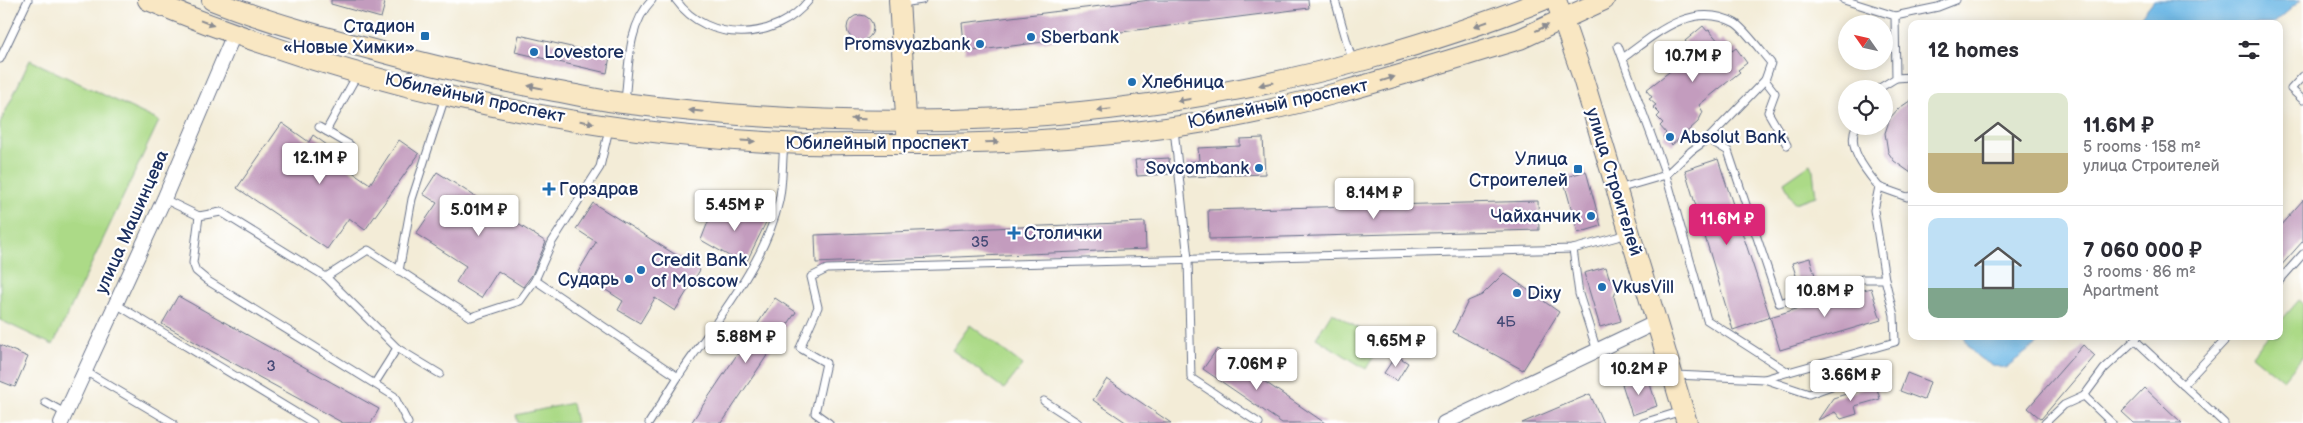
<!DOCTYPE html>
<meta charset="utf-8">
<style>
body{margin:0;font-family:"Balsamiq Sans",sans-serif;background:#f2f2f3;color:#2b2b33;height:100vh;display:flex;flex-direction:column;font-size:19px;white-space:nowrap}
*{box-sizing:border-box;margin:0}
p{font-size:16px;color:#7c7c81}
.icon{flex:none;width:28px;height:28px;fill:none;stroke:currentColor;stroke-width:2;stroke-linecap:round;stroke-linejoin:round}
.map{position:relative;flex:1;overflow:hidden}
.panel{position:absolute;left:1908px;top:20px;width:375px;height:320px;display:flex;flex-direction:column;background:#fff;border-radius:10px;box-shadow:0 2px 12px #0003}
.panel>*{flex:none}
.needle{width:32px;rotate:304deg}
.controls{position:absolute;left:1838px;top:15px;display:grid;gap:10px}
.controls a{display:grid;place-items:center;width:55px;height:55px;border-radius:50%;background:#fff;box-shadow:0 2px 12px #0003;font-size:25px}
.price{position:absolute;translate:-50% -42px;padding:0 11px;border-radius:5px;background:#fff;color:#222;font-size:16px;line-height:32px;filter:drop-shadow(0 1px 2px #0008)}
.price::after{content:'';position:absolute;left:50%;top:30px;width:15px;height:11px;margin-left:-8px;background:inherit;clip-path:polygon(0 0,100% 0,50% 100%)}
.price.on{background:#db2777;color:#fff}
ul{padding:0;list-style:none}
li{display:flex;align-items:center;gap:15px;height:125px;padding:0 20px}
li+li{border-top:1px solid #e1e1e2}
li span{display:grid;place-items:center;flex:none;width:140px;height:100px;border-radius:10px;color:#555}
li>.icon{margin-inline-start:auto}
span .icon{width:60px;height:60px;fill:#fffc;stroke-width:1}
li b{font-size:21px}
h2{display:flex;justify-content:space-between;align-items:center;height:60px;padding:0 20px;font-size:21px}
.map>svg:first-child{display:block}
.green{fill:#acda87;stroke:#648472}
.water{fill:#6cb7e5;stroke:#4473a2}
.building{fill:#c39cbe}
.lines{fill:none;stroke-linecap:round;stroke-linejoin:round}
.lane-casing{stroke:#677188;stroke-width:9}
.street-casing{stroke:#677188;stroke-width:16}
.secondary-casing{stroke:#677188;stroke-width:22}
.lane{stroke:#fff;stroke-width:7}
.street{stroke:#fff;stroke-width:14}
.secondary{stroke:#f9e7c3;stroke-width:20}
.oneway{fill:#8a8b90}
.poi-dot{fill:#1f6fb2;stroke:#fff;stroke-width:2}
.labels{text-anchor:middle;dominant-baseline:central;stroke-width:4.5;stroke-linejoin:round;paint-order:stroke}
.number-label{font-size:15px;fill:#454a76}
.poi-label{font-size:18px;fill:#1b2f5e;stroke:#fff;text-anchor:start}
.street-label{font-size:18px;fill:#1b2f5e;stroke:#fff}
</style>
<div class="map">
<svg width="2303" height="423" viewBox="0 0 2303 423">
<rect width="100%" height="100%" fill="#fff"/>
<filter id="ink" filterUnits="userSpaceOnUse"><feTurbulence type="fractalNoise" baseFrequency=".02" numOctaves="2"/><feDisplacementMap in="SourceGraphic" scale="10" xChannelSelector="R" yChannelSelector="G"/><feConvolveMatrix kernelMatrix="1 2 1 2 8 2 1 2 1" color-interpolation-filters="sRGB"/></filter>
<filter id="wash" filterUnits="userSpaceOnUse"><feTurbulence type="fractalNoise" baseFrequency=".0096" numOctaves="4" result="noise"/><feDisplacementMap in="SourceGraphic" scale="20" xChannelSelector="R" yChannelSelector="G"/><feGaussianBlur stdDeviation="1.12" result="paint"/><feColorMatrix in="noise" values="0 0 0 0 0 0 0 0 0 0 0 0 0 0 0 0 0 1.4 0 .05"/><feComposite in="paint" operator="in"/></filter>
<g filter="url(#wash)">
<rect width="100%" height="100%" fill="#f3ecd7"/>
<g class="green">
<polygon points="30,60 159,121 53,345 0,320 0,123"/>
<polygon points="1810,164 1813,171 1816,196 1794,203 1784,182"/>
<polygon points="2299,300 2303,303 2303,356 2283,380 2252,355 2268,336 2279,336 2279,323"/>
<polygon points="1332,312 1382,343 1366,369 1316,338"/>
<polygon points="970,325 1023,365 1004,389 952,350"/>
<polygon points="572,403 576,423 518,423 516,415"/>
</g>
<g class="water">
<polygon points="2154,0 2301,0 2273,24 2135,24"/>
<path d="M1964,336H2048L2005,368C1986,365 1970,355 1964,336Z"/>
</g>
<g id="blocks">
<g class="building">
<polygon points="331,0 374,0 385,3 381,18 331,4"/>
<polygon points="1150,0 1308,0 1309,8 965,52 962,23"/>
<circle cx="860" cy="28" r="13"/>
<polygon points="1703,26 1707,31 1709,30 1719,42 1722,39 1732,51 1736,48 1747,63 1738,70 1740,72 1699,105 1703,112 1698,122 1672,145 1663,137 1666,133 1660,126 1663,123 1657,117 1660,114 1653,107 1656,105 1649,99 1652,97 1646,90 1678,65 1675,62 1691,48 1685,41"/>
<polygon points="519,35 610,56 607,73 515,52"/>
<polygon points="1911,100 1911,173 1894,161 1888,152 1885,133 1890,118 1898,109"/>
<polygon points="282,123 309,142 313,135 327,145 322,151 370,184 399,140 419,154 365,230 349,218 327,249 237,188"/>
<polygon points="1263,138 1265,174 1187,177 1186,162 1199,161 1198,148 1240,146 1240,139"/>
<polygon points="1169,158 1170,174 1137,176 1135,160"/>
<polygon points="1718,159 1770,317 1733,330 1685,170"/>
<polygon points="1586,171 1601,226 1578,233 1563,178"/>
<polygon points="437,172 546,242 532,275 523,287 498,271 481,298 456,282 466,266 416,234 437,203 423,194"/>
<polygon points="2303,200 2303,241 2279,268 2279,227"/>
<polygon points="1538,201 1539,230 1209,239 1208,210"/>
<polygon points="593,203 700,270 675,311 655,298 640,323 618,310 623,301 578,272 596,242 576,229"/>
<polygon points="713,209 770,214 745,265 701,240"/>
<polygon points="1145,222 1146,249 816,263 815,235"/>
<polygon points="1810,258 1818,286 1801,291 1792,263"/>
<polygon points="1606,267 1609,277 1618,285 1614,297 1621,321 1600,327 1584,273"/>
<polygon points="1504,273 1559,312 1523,370 1453,332 1468,301 1482,295"/>
<polygon points="1871,288 1881,320 1780,350 1770,317 1806,306 1804,301 1822,296 1823,301"/>
<polygon points="178,296 379,409 371,423 343,423 162,324"/>
<polygon points="775,298 796,312 722,423 691,423"/>
<polygon points="0,345 28,357 15,387 0,381"/>
<polygon points="2083,345 2095,356 2041,419 2028,408"/>
<polygon points="1217,349 1325,423 1282,423 1203,369"/>
<polygon points="1396,355 1408,363 1397,381 1384,373"/>
<polygon points="1907,373 1930,382 1924,400 1900,391"/>
<polygon points="1638,378 1640,384 1649,381 1657,406 1632,415 1622,384"/>
<polygon points="1107,379 1171,423 1127,423 1093,400"/>
<polygon points="1876,385 1880,399 1855,406 1857,414 1841,419 1835,412 1818,420 1833,398"/>
<polygon points="2145,388 2182,423 2134,423 2122,412"/>
<polygon points="1590,394 1603,423 1522,423"/>
</g>
</g>
</g>
<g filter="url(#ink)">
<use href="#blocks" fill-opacity="0" stroke="#677188" stroke-width="1"/>
<g class="lines">
<defs>
<g id="lane">
<path d="M676,0C708,45 777,41 809,0"/>
<polyline points="1335,0 1352,60"/>
<polyline points="1844,0 1895,16 1896,78 1878,89"/>
<polyline points="902,3 922,0"/>
<polyline points="1895,16 1938,7 1956,0"/>
<polyline points="1618,46 1666,175 1707,320 1788,372"/>
<path d="M1623,58C1655,34 1693,0 1735,23C1744,28 1763,54 1771,63L1765,80"/>
<polyline points="0,59 28,0"/>
<polyline points="2303,76 2291,89 2303,100"/>
<polyline points="1896,78 1911,77"/>
<path d="M625,101C629,67 627,26 652,0"/>
<path d="M1856,126C1846,148 1866,171 1879,187L1874,210L1885,279"/>
<polyline points="319,127 350,145"/>
<polyline points="1174,129 1188,259 1191,378 1259,423"/>
<polyline points="326,131 357,75"/>
<polyline points="1708,139 1765,80 1775,93 1768,112 1787,145"/>
<polyline points="1879,187 1907,197 1911,196"/>
<polyline points="1618,189 1666,175 1691,151 1708,139 1728,151 1779,303 1862,279 1885,279 1894,315 1895,342 1764,379"/>
<path d="M164,199L199,216L221,212L326,277L368,250L471,317L520,301L535,280L678,377C713,325 766,262 779,201C783,183 782,162 784,144"/>
<polyline points="199,216 193,263 196,271 208,281 394,396 408,423"/>
<polyline points="1573,249 1579,294 1597,351"/>
<polyline points="399,271 412,199 445,97"/>
<polyline points="326,277 397,348"/>
<polyline points="535,280 552,242 600,167 609,129"/>
<polyline points="2279,281 2303,254"/>
<polyline points="116,304 313,423"/>
<polyline points="2138,336 2135,340 2224,423"/>
<polyline points="85,371 173,423"/>
<polyline points="1675,375 1764,379 1809,394 1865,374"/>
<polyline points="375,383 397,348 440,374"/>
<polyline points="2183,385 2229,336"/>
<polyline points="1044,401 1078,423"/>
<polyline points="45,402 65,413"/>
<polyline points="649,423 678,377"/>
<polyline points="829,423 815,413 826,363 800,348 818,307 811,277 827,269 1573,249 1628,234"/>
<polyline points="1643,423 1682,411"/>
<polyline points="2045,423 2064,405 2084,396"/>
<polyline points="2112,423 2084,396 2104,369 2135,340"/>
</g>
<g id="street">
<polyline points="61,423 164,199 234,34"/>
<polyline points="1444,423 1657,322"/>
</g>
<g id="secondary">
<path d="M148,0C346,83 567,132 782,143C814,145 847,144 879,144C993,145 1106,139 1218,120C1314,103 1407,73 1500,45L1520,39L1604,0"/>
<path d="M212,0C275,25 343,42 408,59C455,71 501,81 549,90C573,94 598,100 623,103C871,135 1126,126 1368,59C1427,42 1486,24 1543,0"/>
<polyline points="899,0 907,133"/>
<polyline points="1556,0 1582,75 1687,423"/>
</g>
</defs>
<use href="#lane" class="lane-casing"/>
<use href="#street" class="street-casing"/>
<use href="#secondary" class="secondary-casing"/>
<use href="#lane" class="lane"/>
<use href="#street" class="street"/>
<use href="#secondary" class="secondary"/>
</g>
<defs><path id="oneway-solid" d="M-6-.8H1V-3.2L6.5 0L1 3.2V.8H-6Z" transform="scale(1.25)"/></defs>
<g class="oneway">
<use href="#oneway-solid" transform="translate(207 23) rotate(21)"/>
<use href="#oneway-solid" transform="translate(1481 24) rotate(161)"/>
<use href="#oneway-solid" transform="translate(1542 28) rotate(-25)"/>
<use href="#oneway-solid" transform="translate(1388 79) rotate(-17)"/>
<use href="#oneway-solid" transform="translate(1266 84) rotate(168)"/>
<use href="#oneway-solid" transform="translate(535 87) rotate(-169)"/>
<use href="#oneway-solid" transform="translate(1184 100) rotate(171)"/>
<use href="#oneway-solid" transform="translate(1104 110) rotate(174)"/>
<use href="#oneway-solid" transform="translate(696 111) rotate(-174)"/>
<use href="#oneway-solid" transform="translate(858 119) rotate(-178)"/>
<use href="#oneway-solid" transform="translate(587 122) rotate(10)"/>
<use href="#oneway-solid" transform="translate(748 141) rotate(4)"/>
<use href="#oneway-solid" transform="translate(992 142) rotate(-2)"/>
</g>
</g>
<g class="poi-dot">
<rect x="420" y="31" width="10" height="10" rx="2.5"/>
<circle cx="1031" cy="37" r="5"/>
<circle cx="980" cy="44" r="5"/>
<circle cx="534" cy="52" r="5"/>
<circle cx="1132" cy="82" r="5"/>
<circle cx="1670" cy="137" r="5"/>
<circle cx="1259" cy="168" r="5"/>
<rect x="1573" y="164" width="10" height="10" rx="2.5"/>
<path d="M546.5 181.5h5v5h5v5h-5v5h-5v-5h-5v-5h5z"/>
<circle cx="1591" cy="216" r="5"/>
<path d="M1011.5 225.5h5v5h5v5h-5v5h-5v-5h-5v-5h5z"/>
<circle cx="641" cy="270" r="5"/>
<circle cx="629" cy="279" r="5"/>
<circle cx="1602" cy="287" r="5"/>
<circle cx="1517" cy="293" r="5"/>
</g>
<g class="labels">
<g class="number-label">
<text x="980" y="242">35</text>
<text x="1506" y="322">4Б</text>
<text x="271" y="366">3</text>
</g>
<g class="poi-label">
<text x="415" y="26" text-anchor="end">Стадион<tspan x="415" dy="21">«Новые Химки»</tspan></text>
<text x="1041" y="37">Sberbank</text>
<text x="970" y="44" text-anchor="end">Promsvyazbank</text>
<text x="544" y="52">Lovestore</text>
<text x="1142" y="82">Хлебница</text>
<text x="1680" y="137">Absolut Bank</text>
<text x="1568" y="159" text-anchor="end">Улица<tspan x="1568" dy="21">Строителей</tspan></text>
<text x="1249" y="168" text-anchor="end">Sovcombank</text>
<text x="559" y="189">Горздрав</text>
<text x="1581" y="216" text-anchor="end">Чайханчик</text>
<text x="1024" y="233">Столички</text>
<text x="651" y="260">Credit Bank<tspan x="651" dy="21">of Moscow</tspan></text>
<text x="619" y="279" text-anchor="end">Сударь</text>
<text x="1612" y="287">VkusVill</text>
<text x="1527" y="293">Dixy</text>
</g>
<g class="street-label">
<text transform="translate(475 98) rotate(12)">Юбилейный проспект</text>
<text transform="translate(1278 104) rotate(-12)">Юбилейный проспект</text>
<text x="877" y="143">Юбилейный проспект</text>
<text transform="translate(1614 182) rotate(73)">улица Строителей</text>
<text transform="translate(132 222) rotate(-66)">улица Машинцева</text>
</g>
</g>
</svg>
<div class="controls">
<a><svg class="needle" viewBox="-14 -14 28 28"><path d="M0-13l5 13h-10z" fill="#e53935"/><path d="M0 13l5-13h-10z" fill="#7c7c81"/></svg></a>
<a><svg class="icon" aria-label="locate" viewBox="0 0 24 24"><circle cx="12" cy="12" r="6"/><path d="M12 2v4M12 18v4M2 12h4M18 12h4"/></svg></a>
</div>
<b class="price" style="left:1693px;top:83px">10.7M ₽</b>
<b class="price" style="left:320px;top:185px">12.1M ₽</b>
<b class="price" style="left:1374px;top:220px">8.14M ₽</b>
<b class="price" style="left:735px;top:232px">5.45M ₽</b>
<b class="price" style="left:479px;top:237px">5.01M ₽</b>
<b class="price on" style="left:1727px;top:246px">11.6M ₽</b>
<b class="price" style="left:1825px;top:318px">10.8M ₽</b>
<b class="price" style="left:746px;top:364px">5.88M ₽</b>
<b class="price" style="left:1396px;top:368px">9.65M ₽</b>
<b class="price" style="left:1257px;top:391px">7.06M ₽</b>
<b class="price" style="left:1639px;top:396px">10.2M ₽</b>
<b class="price" style="left:1851px;top:402px">3.66M ₽</b>
<section class="panel">
<h2>12 homes<svg class="icon" aria-label="filters" viewBox="0 0 24 24"><path d="M4 7h16M4 17h16"/><circle cx="9" cy="7" r="2"/><circle cx="15" cy="17" r="2"/></svg></h2>
<ul>
<li><span style="background:linear-gradient(#dfe7d0 60%,#c2b280 0)"><svg class="icon" aria-label="home" viewBox="0 0 24 24"><path d="M3 11l9-7 9 7M6 9v11h12V9"/></svg></span><div><b>11.6M ₽</b><p>5 rooms · 158 m²</p><p>улица Строителей</p></div></li>
<li><span style="background:linear-gradient(#bfe0f5 70%,#7fa58c 0)"><svg class="icon" aria-label="home" viewBox="0 0 24 24"><path d="M3 11l9-7 9 7M6 9v11h12V9"/></svg></span><div><b>7 060 000 ₽</b><p>3 rooms · 86 m²</p><p>Apartment</p></div></li>
</ul>
</section>
</div>
